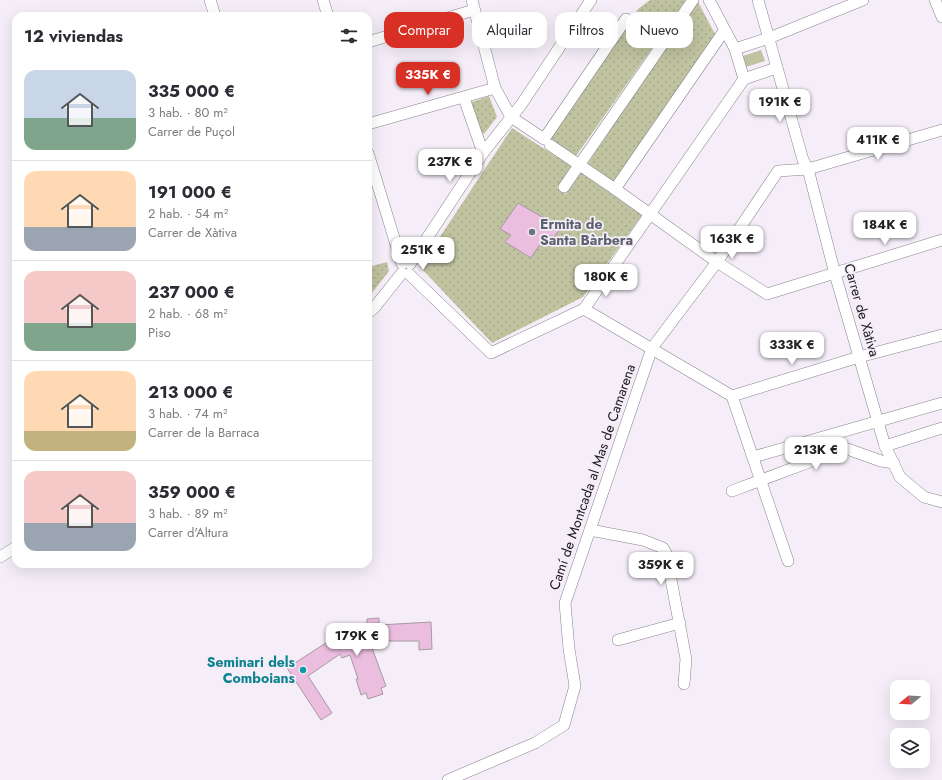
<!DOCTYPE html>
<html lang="es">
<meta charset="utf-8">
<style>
body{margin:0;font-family:Jost,sans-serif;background:#f2f2f3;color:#2b2b33;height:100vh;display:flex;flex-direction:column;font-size:15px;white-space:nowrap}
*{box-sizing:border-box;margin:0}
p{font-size:13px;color:#7c7c81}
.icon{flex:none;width:22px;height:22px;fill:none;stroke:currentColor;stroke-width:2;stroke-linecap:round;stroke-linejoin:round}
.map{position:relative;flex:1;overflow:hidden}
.panel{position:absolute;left:12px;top:12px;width:360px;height:556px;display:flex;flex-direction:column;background:#fff;border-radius:12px;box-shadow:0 4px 16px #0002}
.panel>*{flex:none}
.hud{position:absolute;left:384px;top:12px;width:380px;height:36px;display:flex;gap:8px}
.needle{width:26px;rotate:252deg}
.controls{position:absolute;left:890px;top:680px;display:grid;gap:8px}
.controls a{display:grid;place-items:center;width:40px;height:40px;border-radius:8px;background:#fff;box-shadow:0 4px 16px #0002;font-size:20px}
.price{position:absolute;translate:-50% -34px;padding:0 9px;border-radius:8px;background:#fff;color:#222;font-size:13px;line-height:26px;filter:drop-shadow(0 1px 2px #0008)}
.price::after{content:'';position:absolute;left:50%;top:24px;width:12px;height:9px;margin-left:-6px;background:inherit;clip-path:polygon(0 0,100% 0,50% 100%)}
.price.active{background:#d93025;color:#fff}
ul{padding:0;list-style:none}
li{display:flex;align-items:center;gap:12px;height:100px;padding:0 12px}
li+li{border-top:1px solid #e1e1e2}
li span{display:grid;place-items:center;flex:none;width:112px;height:80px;border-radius:12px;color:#555}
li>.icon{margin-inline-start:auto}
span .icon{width:48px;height:48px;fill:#fffc;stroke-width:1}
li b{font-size:17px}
h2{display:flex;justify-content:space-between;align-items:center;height:48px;padding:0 12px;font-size:17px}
.pill{padding:0 14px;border-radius:12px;background:#fff;box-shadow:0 4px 16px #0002;font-size:14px;line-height:36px}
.pill.active{background:#d93025;color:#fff}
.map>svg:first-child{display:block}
.green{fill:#c0c3a0}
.park{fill:url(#park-dots)}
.building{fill:#ebbdde;stroke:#a59aa2}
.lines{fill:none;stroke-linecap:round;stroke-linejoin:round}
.minor-casing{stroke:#89838d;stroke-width:12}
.minor{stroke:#fff;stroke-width:11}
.worship-dot{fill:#6b7280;stroke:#f5eef9;stroke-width:1.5}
.culture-dot{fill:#0f9aa8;stroke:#f5eef9;stroke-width:1.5}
.labels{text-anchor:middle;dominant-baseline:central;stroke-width:3.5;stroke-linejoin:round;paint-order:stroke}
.worship-label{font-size:14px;font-weight:bold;fill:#5b616d;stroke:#f5eef9;text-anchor:start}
.street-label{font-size:14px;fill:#1b191d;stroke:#f5eef9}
.culture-label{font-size:14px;font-weight:bold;fill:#0d838f;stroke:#f5eef9;text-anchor:end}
</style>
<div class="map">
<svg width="942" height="780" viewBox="0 0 942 780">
<defs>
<pattern id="park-dots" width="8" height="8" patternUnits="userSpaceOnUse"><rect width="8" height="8" fill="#c0c3a0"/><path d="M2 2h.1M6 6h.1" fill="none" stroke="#a4a789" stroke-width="1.8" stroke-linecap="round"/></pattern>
</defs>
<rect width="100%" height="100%" fill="#f5eef9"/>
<polygon class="green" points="761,50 765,61 746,67 743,56"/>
<g class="park">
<polygon points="650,0 686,0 576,156 548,138 638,9"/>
<polygon points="697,0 715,34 614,183 587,165"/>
<polygon points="489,96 497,117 484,134 478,129 469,103"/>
<polygon points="512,128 571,166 557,188 566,194 581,173 642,215 583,297 492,343 420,267"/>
<polygon points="387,262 389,271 368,298 368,267"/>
</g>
<g class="building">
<polygon points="518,203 561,228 554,237 546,235 531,258 505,242 511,235 500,229"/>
<polygon points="379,618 379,625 431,622 432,649 419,650 419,641 380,641 380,646 372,648 386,686 381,688 383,694 368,699 366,693 361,695 356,679 358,679 350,655 342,658 340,654 308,676 332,713 321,720 287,668 329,641 326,635 336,629 340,635 355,628 367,625 367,619"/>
</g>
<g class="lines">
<defs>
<g id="minor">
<polyline points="210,0 215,16"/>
<polyline points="323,0 328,16"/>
<polyline points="472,0 495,88 511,117 544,139 626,19"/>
<polyline points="709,0 735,49 744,79"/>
<polyline points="758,0 803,160 808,169 835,274 885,446 900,477 924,497 942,502"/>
<polyline points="935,0 942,17"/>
<polyline points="724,31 615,189 717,262 767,294 942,240"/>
<polyline points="368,42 474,10"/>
<polyline points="735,49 769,38 863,0"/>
<polyline points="464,98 483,153"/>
<polyline points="368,124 495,88"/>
<polyline points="550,145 615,189"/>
<polyline points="368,153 402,264"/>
<polyline points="564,187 693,0"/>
<polyline points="410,264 483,153 521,105 591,0"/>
<polyline points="409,274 491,353 584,309 744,79 776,68"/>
<polyline points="584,309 732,396 788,561"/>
<polyline points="368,313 374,308 402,273"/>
<polyline points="732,396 859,357 942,335"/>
<polyline points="885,446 942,428"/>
<polyline points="753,457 942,403"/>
<polyline points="732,491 812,461 839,446 881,461 894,463"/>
<polyline points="590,530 643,540 663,548 666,553 686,659 684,684"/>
<polyline points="0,557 16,547"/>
<polyline points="618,640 680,623"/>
<polyline points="448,780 535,743 564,725 575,686 569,649 565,603 652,348 717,262 778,171 808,169 942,130"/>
</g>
</defs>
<use href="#minor" class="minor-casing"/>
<use href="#minor" class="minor"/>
</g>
<circle class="worship-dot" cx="532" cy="232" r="4"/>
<circle class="culture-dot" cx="303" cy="670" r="4"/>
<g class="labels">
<g class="worship-label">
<text x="540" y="224">Ermita de<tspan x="540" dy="16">Santa Bàrbera</tspan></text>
</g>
<g class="street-label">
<text transform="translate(862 310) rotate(74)">Carrer de Xàtiva</text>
<text transform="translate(592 477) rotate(-71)">Camí de Montcada al Mas de Camarena</text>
</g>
<g class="culture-label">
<text x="295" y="662">Seminari dels<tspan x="295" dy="16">Comboians</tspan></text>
</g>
</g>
</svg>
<div class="controls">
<a><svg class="needle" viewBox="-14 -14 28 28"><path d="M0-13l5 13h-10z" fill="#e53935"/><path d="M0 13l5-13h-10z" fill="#7c7c81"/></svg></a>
<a><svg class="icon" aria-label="layers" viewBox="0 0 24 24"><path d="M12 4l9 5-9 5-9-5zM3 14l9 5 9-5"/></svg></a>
</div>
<b class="price active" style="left:428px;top:96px">335K €</b>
<b class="price" style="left:780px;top:123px">191K €</b>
<b class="price" style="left:878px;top:161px">411K €</b>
<b class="price" style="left:450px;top:183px">237K €</b>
<b class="price" style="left:885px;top:246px">184K €</b>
<b class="price" style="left:732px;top:260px">163K €</b>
<b class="price" style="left:423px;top:271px">251K €</b>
<b class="price" style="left:606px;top:298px">180K €</b>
<b class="price" style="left:792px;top:366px">333K €</b>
<b class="price" style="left:816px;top:471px">213K €</b>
<b class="price" style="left:661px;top:586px">359K €</b>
<b class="price" style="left:357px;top:657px">179K €</b>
<div class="hud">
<a class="pill active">Comprar</a>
<a class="pill">Alquilar</a>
<a class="pill">Filtros</a>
<a class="pill">Nuevo</a>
</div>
<section class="panel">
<h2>12 viviendas<svg class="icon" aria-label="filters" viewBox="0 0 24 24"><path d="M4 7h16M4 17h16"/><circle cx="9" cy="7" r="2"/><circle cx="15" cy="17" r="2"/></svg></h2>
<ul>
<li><span style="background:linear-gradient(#c9d6e8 60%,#7fa58c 0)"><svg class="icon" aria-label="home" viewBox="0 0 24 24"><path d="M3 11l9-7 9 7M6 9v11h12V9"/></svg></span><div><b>335 000 €</b><p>3 hab. · 80 m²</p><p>Carrer de Puçol</p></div></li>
<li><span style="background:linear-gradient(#ffd9b3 70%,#9aa5b1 0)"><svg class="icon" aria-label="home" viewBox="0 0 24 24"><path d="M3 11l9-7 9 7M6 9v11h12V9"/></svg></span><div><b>191 000 €</b><p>2 hab. · 54 m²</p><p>Carrer de Xàtiva</p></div></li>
<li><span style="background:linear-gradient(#f6c9c9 65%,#7fa58c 0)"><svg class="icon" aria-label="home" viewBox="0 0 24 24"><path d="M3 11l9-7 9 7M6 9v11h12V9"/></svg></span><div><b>237 000 €</b><p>2 hab. · 68 m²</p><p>Piso</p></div></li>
<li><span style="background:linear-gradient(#ffd9b3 75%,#c2b280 0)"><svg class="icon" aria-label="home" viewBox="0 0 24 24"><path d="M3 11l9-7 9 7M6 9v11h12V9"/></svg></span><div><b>213 000 €</b><p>3 hab. · 74 m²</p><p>Carrer de la Barraca</p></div></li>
<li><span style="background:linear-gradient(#f6c9c9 65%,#9aa5b1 0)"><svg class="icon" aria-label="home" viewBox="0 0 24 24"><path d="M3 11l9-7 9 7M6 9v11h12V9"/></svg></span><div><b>359 000 €</b><p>3 hab. · 89 m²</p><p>Carrer d'Altura</p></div></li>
</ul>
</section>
</div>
